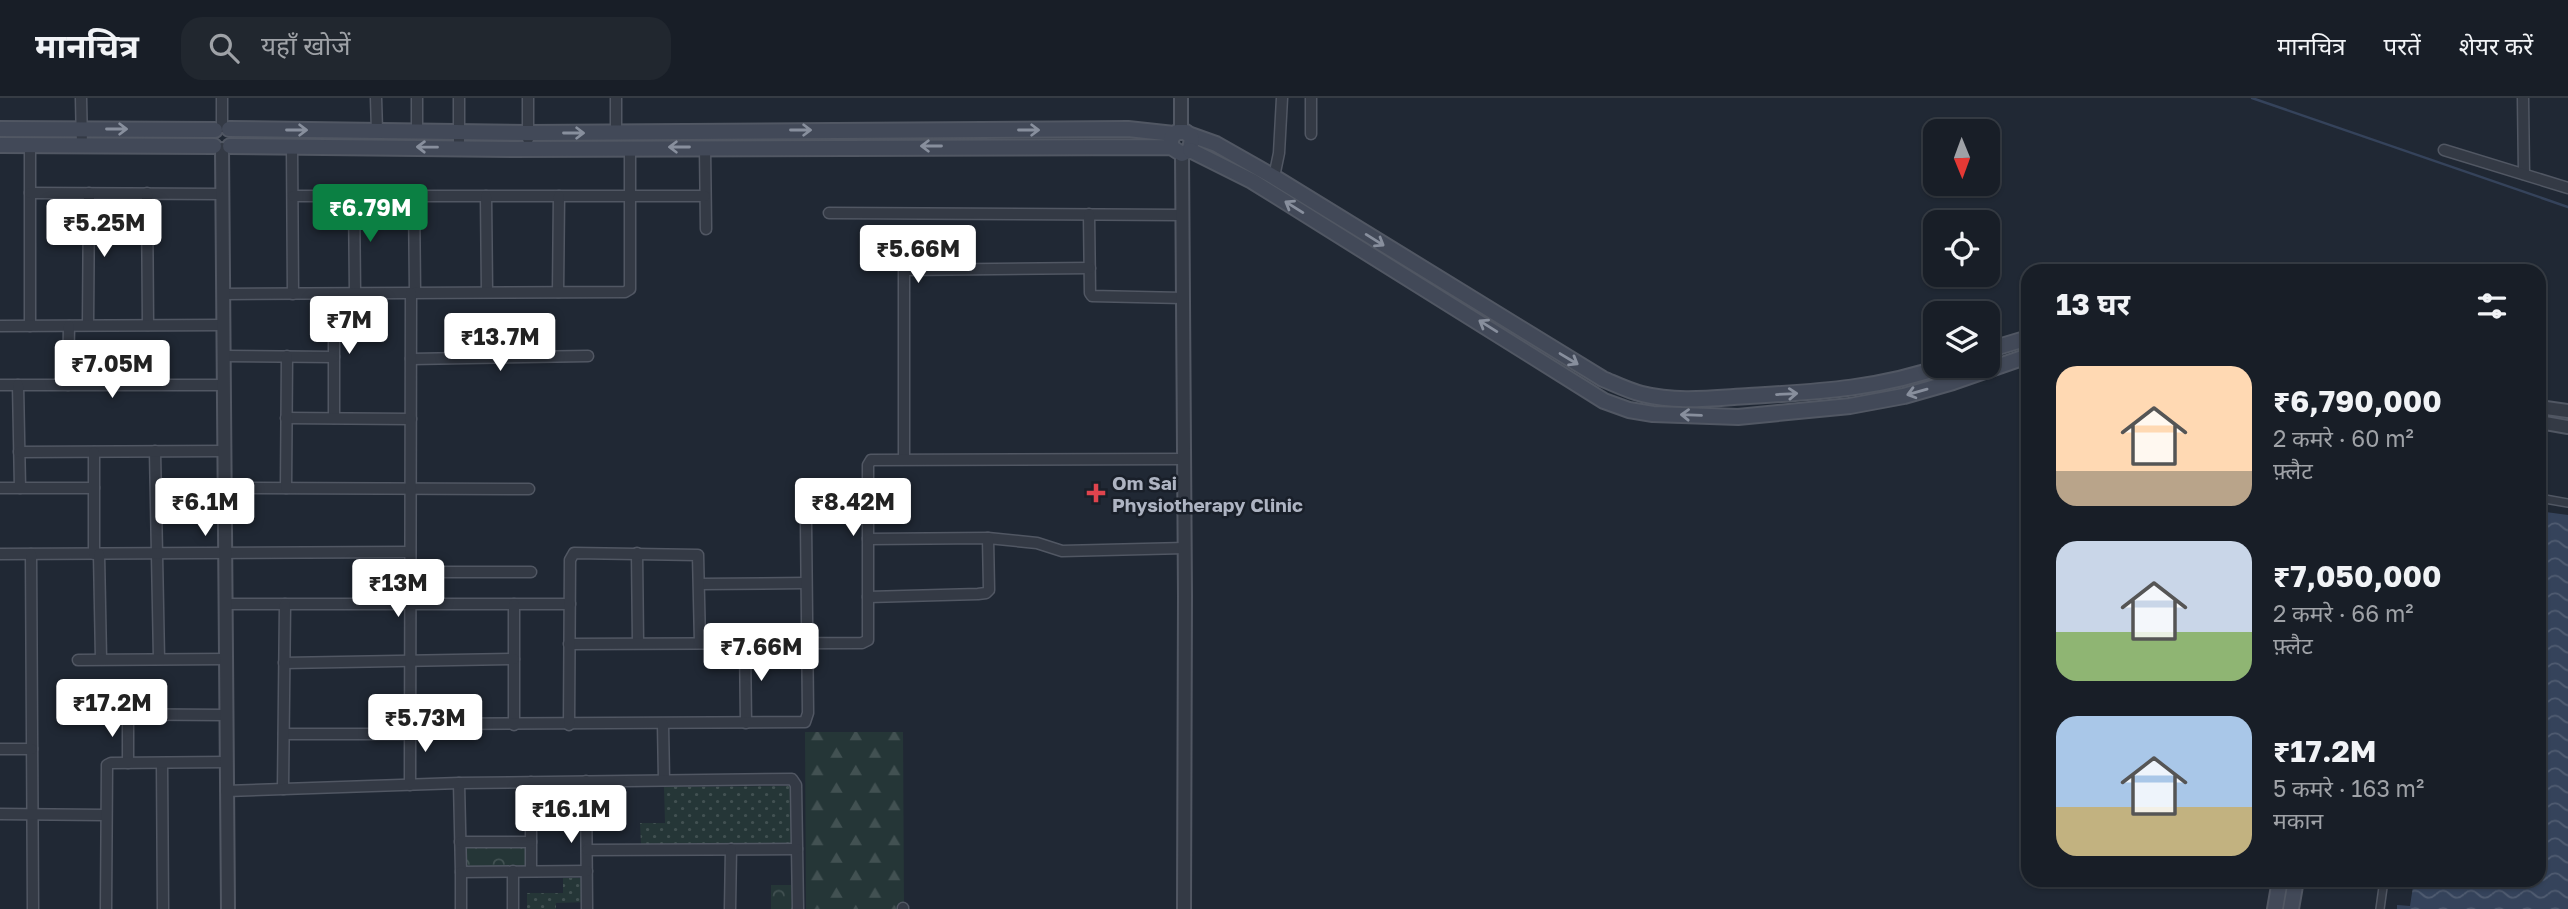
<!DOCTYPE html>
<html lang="hi">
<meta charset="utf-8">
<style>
body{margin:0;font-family:"Golos Text","Noto Sans Devanagari",sans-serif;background:#21272f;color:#f1f3f6;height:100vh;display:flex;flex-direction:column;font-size:26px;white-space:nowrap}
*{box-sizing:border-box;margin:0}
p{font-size:23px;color:#9fa2a7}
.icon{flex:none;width:38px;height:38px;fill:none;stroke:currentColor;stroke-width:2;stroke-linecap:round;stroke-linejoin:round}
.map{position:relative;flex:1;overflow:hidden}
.side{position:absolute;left:2021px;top:166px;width:525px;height:623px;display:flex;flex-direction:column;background:#181e27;border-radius:21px;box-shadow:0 2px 5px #0004,0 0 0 2px #363c44}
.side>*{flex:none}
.needle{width:46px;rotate:179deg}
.controls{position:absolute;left:1923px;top:21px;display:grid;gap:14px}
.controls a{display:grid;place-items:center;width:77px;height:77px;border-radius:14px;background:#181e27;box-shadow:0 2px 5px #0004,0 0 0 2px #363c44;font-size:35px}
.price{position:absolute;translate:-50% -60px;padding:0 16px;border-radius:7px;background:#fff;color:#222;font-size:23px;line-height:46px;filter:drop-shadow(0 2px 4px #0008)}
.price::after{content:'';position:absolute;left:50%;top:42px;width:21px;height:16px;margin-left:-10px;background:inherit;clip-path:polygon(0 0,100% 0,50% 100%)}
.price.on{background:#0b8043;color:#fff}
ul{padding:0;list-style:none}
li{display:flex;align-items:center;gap:21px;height:175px;padding:0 35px}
li span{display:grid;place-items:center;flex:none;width:196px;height:140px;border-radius:21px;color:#555}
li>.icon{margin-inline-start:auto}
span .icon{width:84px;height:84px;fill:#fffc;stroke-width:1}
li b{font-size:30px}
h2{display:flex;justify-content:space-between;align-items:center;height:84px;padding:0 35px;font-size:30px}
header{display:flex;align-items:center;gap:42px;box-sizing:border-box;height:98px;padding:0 35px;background:#181e27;border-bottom:2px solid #363c44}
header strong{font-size:33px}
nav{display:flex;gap:38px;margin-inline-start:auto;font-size:24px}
.search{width:490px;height:63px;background:#21272f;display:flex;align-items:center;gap:18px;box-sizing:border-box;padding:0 24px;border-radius:21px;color:#9fa2a7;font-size:26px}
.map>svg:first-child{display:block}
.grass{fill:url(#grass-dots)}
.forest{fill:url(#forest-firs)}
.park{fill:url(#park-crowns)}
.water{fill:url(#water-waves)}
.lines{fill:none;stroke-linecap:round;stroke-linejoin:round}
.stream{stroke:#35435b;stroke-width:2.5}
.pedestrian-casing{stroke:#515763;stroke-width:10}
.minor-casing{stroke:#515763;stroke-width:13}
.tertiary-casing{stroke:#515763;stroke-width:16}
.secondary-casing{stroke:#515763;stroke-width:18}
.pedestrian{stroke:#343a45;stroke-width:7}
.minor{stroke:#343a45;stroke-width:10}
.tertiary{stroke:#343a45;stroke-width:12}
.secondary{stroke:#424958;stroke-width:14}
.oneway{stroke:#888f9d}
.health-dot{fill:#e0444e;stroke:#191f29;stroke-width:2.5}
.labels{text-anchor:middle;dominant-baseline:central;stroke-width:5;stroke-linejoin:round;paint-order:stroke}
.poi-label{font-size:19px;font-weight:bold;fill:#aeb4c2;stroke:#191f29;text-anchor:start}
</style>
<header>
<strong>मानचित्र</strong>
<div class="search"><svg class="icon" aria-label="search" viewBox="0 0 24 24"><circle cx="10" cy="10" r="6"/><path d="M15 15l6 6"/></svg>यहाँ खोजें</div>
<nav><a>मानचित्र</a><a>परतें</a><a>शेयर करें</a></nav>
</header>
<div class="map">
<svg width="2568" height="811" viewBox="0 0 2568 811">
<defs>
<pattern id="grass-dots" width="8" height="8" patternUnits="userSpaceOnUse" patternTransform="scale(1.75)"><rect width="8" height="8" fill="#253637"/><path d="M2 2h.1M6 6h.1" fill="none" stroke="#425152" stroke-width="1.8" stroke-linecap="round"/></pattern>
<pattern id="forest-firs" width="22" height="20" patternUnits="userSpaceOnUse" patternTransform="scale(1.75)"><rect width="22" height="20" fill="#253637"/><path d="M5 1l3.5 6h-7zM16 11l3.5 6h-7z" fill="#425152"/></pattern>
<pattern id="park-crowns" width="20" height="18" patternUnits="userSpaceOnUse" patternTransform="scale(1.75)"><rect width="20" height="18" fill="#253637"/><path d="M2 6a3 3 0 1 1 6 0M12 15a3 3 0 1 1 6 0" fill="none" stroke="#425152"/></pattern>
<pattern id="water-waves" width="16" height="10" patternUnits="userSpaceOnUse" patternTransform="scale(1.75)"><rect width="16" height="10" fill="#35435b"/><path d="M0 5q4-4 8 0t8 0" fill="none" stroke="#505c71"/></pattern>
</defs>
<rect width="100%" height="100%" fill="#202834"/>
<g class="grass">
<polygon points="791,688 793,747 641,746 640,725 665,725 664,689"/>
<polygon points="563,780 588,780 589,804 556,805 556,811 527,811 527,795 563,795"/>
</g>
<polygon class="forest" points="805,634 903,634 904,811 806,811"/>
<g class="park">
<polygon points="534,748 534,769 467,769 467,749"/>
<polygon points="771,787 791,787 792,811 771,811"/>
</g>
<polygon class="water" points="2539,413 2568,417 2568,811 2397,811 2397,807 2410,808 2414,782 2539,782"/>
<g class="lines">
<polyline class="stream" points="2252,0 2568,109"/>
<defs>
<g id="pedestrian">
<polyline points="2539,400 2568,405"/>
<polyline points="2380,811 2384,782"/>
</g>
<g id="minor">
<polyline points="81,0 82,47"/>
<polyline points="376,0 377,33"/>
<polyline points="417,0 417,33"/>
<polyline points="459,0 459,50"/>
<polyline points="616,0 616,35"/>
<polyline points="2523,0 2524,76"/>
<polyline points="222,29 222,0"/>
<polyline points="1311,36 1311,0"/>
<polyline points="528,41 528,0"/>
<polyline points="30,47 30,228"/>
<polyline points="292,48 293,196"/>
<polyline points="705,49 706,131"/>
<polyline points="2444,52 2568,90"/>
<polyline points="1274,79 1279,55 1282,0"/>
<polyline points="30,95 223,96"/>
<polyline points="147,95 148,227"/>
<polyline points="293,98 705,98"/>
<polyline points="354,98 355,195"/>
<polyline points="414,98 415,195"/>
<polyline points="486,98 487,194"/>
<polyline points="829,115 1182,117"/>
<polyline points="1089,116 1090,195 1092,198 1183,200"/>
<polyline points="558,194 559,98"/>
<polyline points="223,196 625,194 630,191 630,49"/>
<polyline points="334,196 334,320"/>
<polyline points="88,227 89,95"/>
<polyline points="0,228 223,227"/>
<polyline points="224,258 334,259"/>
<polyline points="411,261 588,258"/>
<polyline points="0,287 224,287"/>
<polyline points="18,287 20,390"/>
<polyline points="68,287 69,228"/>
<polyline points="286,320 411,321"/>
<polyline points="155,353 159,561"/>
<polyline points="19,354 224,353"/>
<polyline points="904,360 904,172 1090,170"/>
<polyline points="0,390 94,390"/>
<polyline points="225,390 529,391"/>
<polyline points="286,390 287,258"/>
<polyline points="988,440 1037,445 1062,453 1185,450"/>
<polyline points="868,441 988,440 989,492 986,495 978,496 868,499"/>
<polyline points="637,455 638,545"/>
<polyline points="0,456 410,454"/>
<polyline points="31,456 33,811"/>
<polyline points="94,456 94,354"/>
<polyline points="99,456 101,561"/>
<polyline points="410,474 531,474"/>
<polyline points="700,486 806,485"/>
<polyline points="225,506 570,506"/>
<polyline points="514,506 514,627"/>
<polyline points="745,544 746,625"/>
<polyline points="569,546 862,545 868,542 868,367 871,362 1184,361"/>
<polyline points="78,562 226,561"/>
<polyline points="284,565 514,561"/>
<polyline points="76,616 226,617"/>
<polyline points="410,626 805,624 808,615 806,425"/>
<polyline points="663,626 664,682"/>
<polyline points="569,627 570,462 574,455 698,457 700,545"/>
<polyline points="284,636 410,636"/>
<polyline points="0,651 32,651"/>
<polyline points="128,665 128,616"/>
<polyline points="162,665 163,811"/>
<polyline points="586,683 587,811"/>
<polyline points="531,684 531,773"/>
<polyline points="459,685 461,774 587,773"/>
<polyline points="410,687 411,195"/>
<polyline points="283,691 285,506"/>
<polyline points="226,693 459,685 792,681 796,687 798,811"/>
<polyline points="0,716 105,717"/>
<polyline points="460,744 531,744"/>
<polyline points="587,752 797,751"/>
<polyline points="513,773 513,811"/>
<polyline points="461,774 461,811"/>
<polyline points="903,810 903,811"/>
<polyline points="106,811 107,667 111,665 227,664"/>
<polyline points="730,811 731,751"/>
</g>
<g id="tertiary">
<polyline points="1181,0 1181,33"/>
<polyline points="222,51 228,811"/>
<polyline points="1182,56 1185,498 1184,811"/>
<polyline points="2539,309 2568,313"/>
<polyline points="2539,324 2568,329"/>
</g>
<g id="secondary">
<polyline points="0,31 215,32"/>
<polyline points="229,31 528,35 1128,31 1174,36"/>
<path d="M1188,36L1216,46L1274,79L1603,281C1615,286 1629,293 1642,296C1677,305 1714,300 1749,298C1815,294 1880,291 1943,268"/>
<polyline points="0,47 214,48"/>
<polyline points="230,48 510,51 1171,49 1182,56 1190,52 1192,40 1186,34 1177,34 1171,40 1171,49"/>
<polyline points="1190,52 1252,83 1604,303 1629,312 1653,316 1738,319 1850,308 1904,298 1953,284 2028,258"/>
<polyline points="1988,252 2028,240"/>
<polyline points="2275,811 2280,782"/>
<polyline points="2291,811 2296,782"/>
</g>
</defs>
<use href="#pedestrian" class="pedestrian-casing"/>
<use href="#minor" class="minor-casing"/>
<use href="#tertiary" class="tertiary-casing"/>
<use href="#secondary" class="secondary-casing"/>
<use href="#pedestrian" class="pedestrian"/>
<use href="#minor" class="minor"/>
<use href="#tertiary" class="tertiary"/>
<use href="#secondary" class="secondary"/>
</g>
<defs><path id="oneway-shaft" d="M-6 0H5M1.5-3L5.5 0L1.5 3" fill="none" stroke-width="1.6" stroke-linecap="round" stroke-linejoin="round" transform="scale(1.75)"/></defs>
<g class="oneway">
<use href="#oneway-shaft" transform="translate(117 31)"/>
<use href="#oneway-shaft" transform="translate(297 32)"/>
<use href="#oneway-shaft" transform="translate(801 32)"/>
<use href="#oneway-shaft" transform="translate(1029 32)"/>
<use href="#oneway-shaft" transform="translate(574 35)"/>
<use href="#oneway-shaft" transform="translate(931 48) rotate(-180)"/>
<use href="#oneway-shaft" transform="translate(427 49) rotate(-179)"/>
<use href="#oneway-shaft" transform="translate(679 49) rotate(180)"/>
<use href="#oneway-shaft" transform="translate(1294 109) rotate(-148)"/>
<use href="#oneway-shaft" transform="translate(1375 142) rotate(32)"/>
<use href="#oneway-shaft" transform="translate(1488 228) rotate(-148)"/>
<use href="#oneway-shaft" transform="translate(1569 261) rotate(31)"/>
<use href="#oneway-shaft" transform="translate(1917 294) rotate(164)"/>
<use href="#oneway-shaft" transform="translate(1787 296) rotate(-3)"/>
<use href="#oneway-shaft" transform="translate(1691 317) rotate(-178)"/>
</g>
<path class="health-dot" d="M1092.5 384.5h7v7h7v7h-7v7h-7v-7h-7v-7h7z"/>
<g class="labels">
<g class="poi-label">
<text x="1112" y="384">Om Sai<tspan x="1112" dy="22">Physiotherapy Clinic</tspan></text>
</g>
</g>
</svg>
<div class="controls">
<a><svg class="needle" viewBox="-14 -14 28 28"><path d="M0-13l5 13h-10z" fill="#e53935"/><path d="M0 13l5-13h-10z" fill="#9fa2a7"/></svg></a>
<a><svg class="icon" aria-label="locate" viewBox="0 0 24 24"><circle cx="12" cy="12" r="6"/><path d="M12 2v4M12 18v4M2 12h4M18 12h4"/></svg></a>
<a><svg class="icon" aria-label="layers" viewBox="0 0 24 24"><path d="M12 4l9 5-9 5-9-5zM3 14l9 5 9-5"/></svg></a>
</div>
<b class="price on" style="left:370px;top:146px">₹6.79M</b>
<b class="price" style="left:104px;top:161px">₹5.25M</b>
<b class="price" style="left:918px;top:187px">₹5.66M</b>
<b class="price" style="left:349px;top:258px">₹7M</b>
<b class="price" style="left:500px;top:275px">₹13.7M</b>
<b class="price" style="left:112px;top:302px">₹7.05M</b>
<b class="price" style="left:205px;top:440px">₹6.1M</b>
<b class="price" style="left:853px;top:440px">₹8.42M</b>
<b class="price" style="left:398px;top:521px">₹13M</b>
<b class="price" style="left:761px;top:585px">₹7.66M</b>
<b class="price" style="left:112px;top:641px">₹17.2M</b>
<b class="price" style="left:425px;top:656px">₹5.73M</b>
<b class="price" style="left:571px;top:747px">₹16.1M</b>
<section class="side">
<h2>13 घर<svg class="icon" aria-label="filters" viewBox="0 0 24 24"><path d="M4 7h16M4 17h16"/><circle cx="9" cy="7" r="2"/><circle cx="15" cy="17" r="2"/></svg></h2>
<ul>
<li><span style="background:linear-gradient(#ffd9b3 75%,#b9a48a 0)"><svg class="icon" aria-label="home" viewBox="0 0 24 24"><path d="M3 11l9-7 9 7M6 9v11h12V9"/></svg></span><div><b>₹6,790,000</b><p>2 कमरे · 60 m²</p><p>फ़्लैट</p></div></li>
<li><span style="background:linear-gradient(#c9d6e8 65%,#8fb573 0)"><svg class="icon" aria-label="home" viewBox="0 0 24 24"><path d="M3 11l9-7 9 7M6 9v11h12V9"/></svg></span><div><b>₹7,050,000</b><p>2 कमरे · 66 m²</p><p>फ़्लैट</p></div></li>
<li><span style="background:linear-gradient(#a9c7e8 65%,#c2b280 0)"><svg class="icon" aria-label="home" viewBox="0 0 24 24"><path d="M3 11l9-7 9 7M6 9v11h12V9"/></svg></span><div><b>₹17.2M</b><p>5 कमरे · 163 m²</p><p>मकान</p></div></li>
</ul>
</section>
</div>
